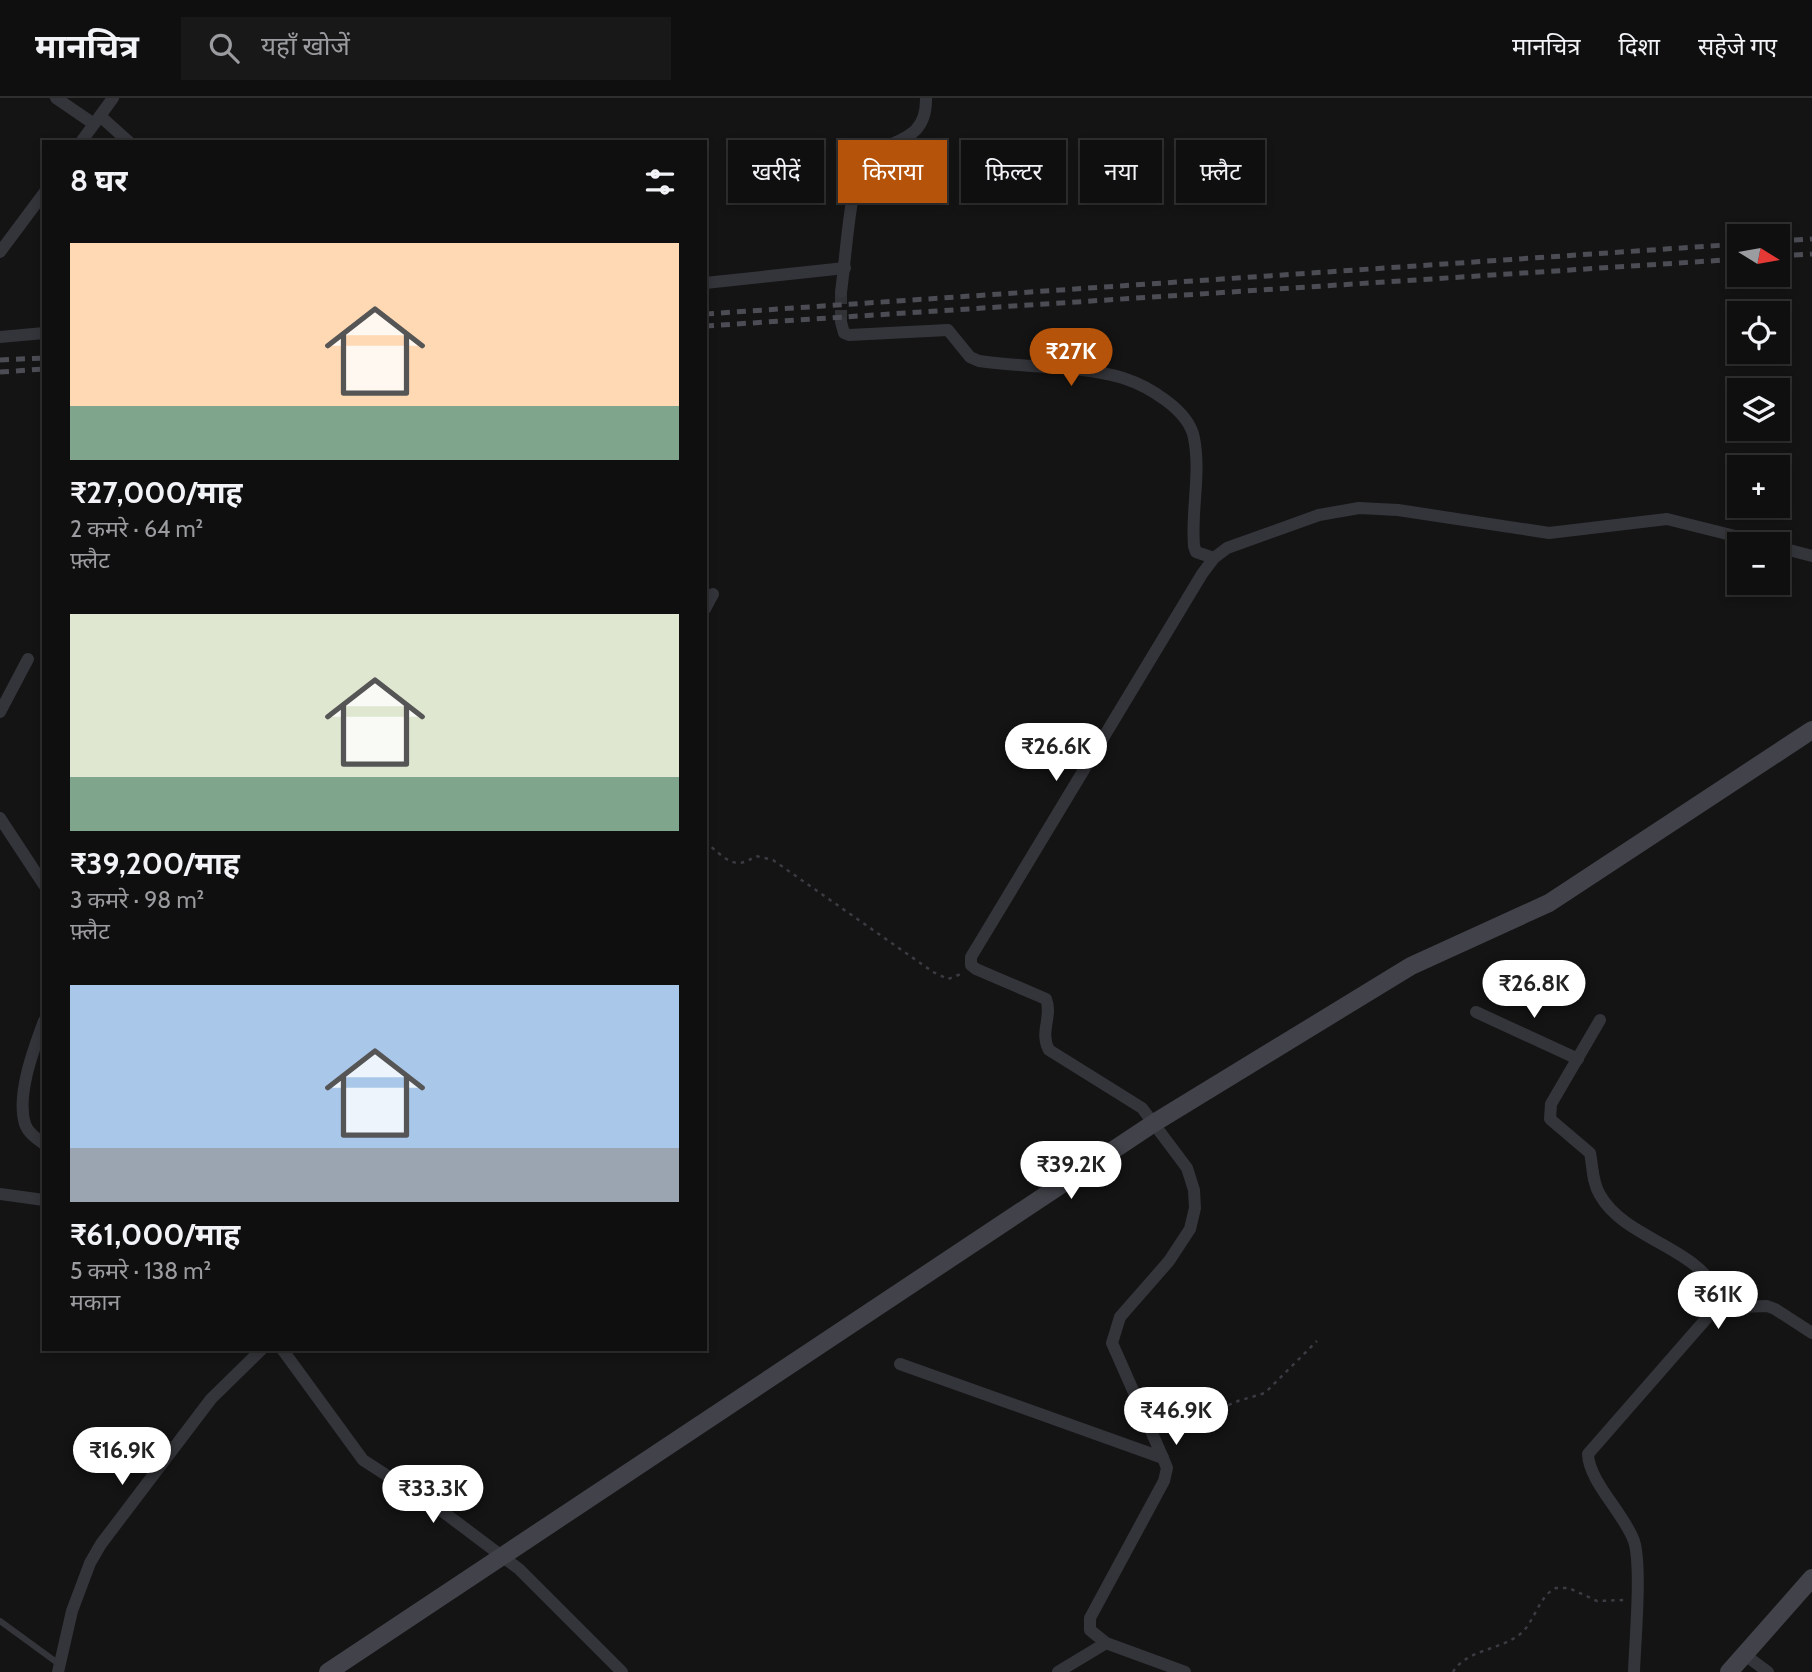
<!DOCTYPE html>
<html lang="hi">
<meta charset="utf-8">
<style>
body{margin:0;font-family:Cabin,"Noto Sans Devanagari",sans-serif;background:#181819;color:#f1f3f6;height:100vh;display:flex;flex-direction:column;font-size:26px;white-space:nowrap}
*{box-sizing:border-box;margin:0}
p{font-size:23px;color:#9b9c9f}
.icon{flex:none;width:38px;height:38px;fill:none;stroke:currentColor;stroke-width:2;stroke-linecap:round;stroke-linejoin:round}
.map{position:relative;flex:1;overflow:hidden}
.sheet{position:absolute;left:42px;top:42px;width:665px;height:1211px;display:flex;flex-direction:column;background:#0f0f10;border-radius:0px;box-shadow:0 4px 10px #0003,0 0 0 2px #2f2f30}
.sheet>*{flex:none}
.top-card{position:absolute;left:728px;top:42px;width:665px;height:63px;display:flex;gap:14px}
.needle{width:46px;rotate:101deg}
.buttons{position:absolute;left:1727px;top:126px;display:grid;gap:14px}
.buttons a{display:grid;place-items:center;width:63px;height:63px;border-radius:0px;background:#0f0f10;box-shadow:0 4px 10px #0003,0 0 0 2px #2f2f30;font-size:35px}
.price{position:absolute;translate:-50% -60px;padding:0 16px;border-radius:24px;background:#fff;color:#222;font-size:23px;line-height:46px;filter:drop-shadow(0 2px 4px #0008)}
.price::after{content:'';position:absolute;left:50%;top:42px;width:21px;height:16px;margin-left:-10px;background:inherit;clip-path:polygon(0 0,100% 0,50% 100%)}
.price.selected{background:#b45309;color:#fff}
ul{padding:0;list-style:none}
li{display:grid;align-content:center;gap:14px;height:371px;padding:0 28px}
li span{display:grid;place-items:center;height:217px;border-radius:0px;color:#555}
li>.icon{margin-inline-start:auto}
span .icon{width:126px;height:126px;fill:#fffc;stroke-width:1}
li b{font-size:30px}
h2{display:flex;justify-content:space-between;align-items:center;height:84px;padding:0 28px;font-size:30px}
.tag{padding:0 24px;border-radius:0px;background:#0f0f10;box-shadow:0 4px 10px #0003,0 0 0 2px #2f2f30;font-size:24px;line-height:63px}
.tag.selected{background:#b45309;color:#fff}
header{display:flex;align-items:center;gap:42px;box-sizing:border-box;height:98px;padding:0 35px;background:#0f0f10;border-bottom:2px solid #2f2f30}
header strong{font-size:33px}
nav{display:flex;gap:38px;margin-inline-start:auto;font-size:24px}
.search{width:490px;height:63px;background:#181819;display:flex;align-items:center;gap:18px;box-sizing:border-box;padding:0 24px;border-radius:0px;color:#9b9c9f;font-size:26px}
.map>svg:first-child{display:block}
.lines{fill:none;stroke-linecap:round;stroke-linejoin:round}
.street-tunnel{stroke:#313235;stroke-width:12;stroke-dasharray:12 6;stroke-linecap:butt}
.path{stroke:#3a3c41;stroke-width:2.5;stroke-dasharray:3.5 5;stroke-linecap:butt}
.lane{stroke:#34353a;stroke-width:6}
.street{stroke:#34353a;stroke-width:12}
.secondary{stroke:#42434a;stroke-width:18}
.rail{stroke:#4b4c54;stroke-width:5;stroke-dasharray:9 7;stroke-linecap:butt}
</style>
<header>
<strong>मानचित्र</strong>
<div class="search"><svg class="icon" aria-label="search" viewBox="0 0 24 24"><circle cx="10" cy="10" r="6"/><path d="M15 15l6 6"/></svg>यहाँ खोजें</div>
<nav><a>मानचित्र</a><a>दिशा</a><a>सहेजे गए</a></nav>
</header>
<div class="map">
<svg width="1812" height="1574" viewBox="0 0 1812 1574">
<rect width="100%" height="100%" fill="#141415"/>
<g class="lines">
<polyline class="street-tunnel" points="841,224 841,194"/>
<g class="path">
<path d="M705,744C725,759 733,774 756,758L773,762L933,874L948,881L961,876"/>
<polyline points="1166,1334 1238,1303 1265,1295 1317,1243"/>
<path d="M1453,1574C1466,1552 1499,1552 1519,1537C1535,1525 1538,1498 1556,1490H1569L1597,1503L1625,1502"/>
</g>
<polyline class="lane" points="0,1523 59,1566"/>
<g class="street">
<polyline points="56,0 94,26"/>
<polyline points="100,18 129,44"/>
<polyline points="81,44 113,0"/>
<polyline points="0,154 44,95"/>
<polyline points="705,185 845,170"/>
<path d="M841,194C845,168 850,83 863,66C883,38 927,50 926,0"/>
<path d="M841,224L844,235L849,237L948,232L970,259L979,263C1025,270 1079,267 1123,280C1148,288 1189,312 1194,340C1201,376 1191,412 1194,448L1196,454L1214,460"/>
<polyline points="0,239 44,235"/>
<polyline points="1778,449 1812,458"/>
<polyline points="705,511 713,496"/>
<polyline points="0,614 28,561"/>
<polyline points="0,720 44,787"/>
<polyline points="1476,914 1578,961"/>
<path d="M1600,922L1551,1006L1550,1021L1590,1055C1593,1069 1592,1084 1600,1097C1625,1141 1695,1148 1717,1194L1706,1221L1588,1356C1589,1384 1624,1415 1634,1443C1642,1468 1635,1544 1634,1574"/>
<path d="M44,923C34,950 16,997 25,1026C28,1035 37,1041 44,1046"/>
<polyline points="0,1096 44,1102"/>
<polyline points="1717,1194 1739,1209 1767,1208 1775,1211 1812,1235"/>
<polyline points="282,1251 363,1362 442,1413 519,1471 622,1574"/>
<polyline points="900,1266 1163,1360 1167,1370 1164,1383 1090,1520 1090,1532 1106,1545 1185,1574"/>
<path d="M1163,1360L1112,1245L1120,1219L1169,1163L1190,1131L1195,1110L1194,1092L1187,1070L1142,1010L1049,952C1039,934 1053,918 1046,901L976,871L971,867V859L1202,476L1214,460L1227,450L1319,417L1359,410L1398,412L1549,435L1667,421L1767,446"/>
<polyline points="1745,1557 1768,1574"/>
<polyline points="58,1574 72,1513 90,1465 101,1446 211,1301 262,1251"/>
<polyline points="1058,1574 1106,1545"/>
</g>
<g class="secondary">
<polyline points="328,1574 1154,1025 1411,868 1549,805 1812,632"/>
<polyline points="1729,1574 1812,1480"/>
</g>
<g class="rail">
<polyline points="1778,143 1812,141"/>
<polyline points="1778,158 1812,156"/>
<polyline points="705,216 1740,146"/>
<polyline points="705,228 1740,161"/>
<polyline points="0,262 44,260"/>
<polyline points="0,274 44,271"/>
</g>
</g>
</svg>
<div class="buttons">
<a><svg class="needle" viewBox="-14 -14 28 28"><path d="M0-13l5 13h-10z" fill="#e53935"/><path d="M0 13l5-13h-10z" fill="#9b9c9f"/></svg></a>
<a><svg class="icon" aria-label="locate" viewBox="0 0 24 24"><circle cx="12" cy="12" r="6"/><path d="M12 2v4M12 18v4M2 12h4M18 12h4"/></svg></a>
<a><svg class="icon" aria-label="layers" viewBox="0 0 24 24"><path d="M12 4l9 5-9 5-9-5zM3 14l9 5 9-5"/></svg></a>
<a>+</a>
<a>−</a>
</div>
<b class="price selected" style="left:1071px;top:290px">₹27K</b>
<b class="price" style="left:1056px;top:685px">₹26.6K</b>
<b class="price" style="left:1534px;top:922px">₹26.8K</b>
<b class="price" style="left:1071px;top:1103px">₹39.2K</b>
<b class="price" style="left:1718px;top:1233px">₹61K</b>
<b class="price" style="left:1176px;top:1349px">₹46.9K</b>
<b class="price" style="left:122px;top:1389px">₹16.9K</b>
<b class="price" style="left:433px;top:1427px">₹33.3K</b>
<div class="top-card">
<a class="tag">खरीदें</a>
<a class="tag selected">किराया</a>
<a class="tag">फ़िल्टर</a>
<a class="tag">नया</a>
<a class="tag">फ़्लैट</a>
</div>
<section class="sheet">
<h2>8 घर<svg class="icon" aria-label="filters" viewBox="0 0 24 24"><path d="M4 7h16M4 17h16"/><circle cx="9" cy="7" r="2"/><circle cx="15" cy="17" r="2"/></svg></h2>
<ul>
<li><span style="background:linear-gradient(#ffd9b3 75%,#7fa58c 0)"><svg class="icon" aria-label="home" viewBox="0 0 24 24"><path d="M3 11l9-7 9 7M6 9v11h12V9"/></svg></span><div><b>₹27,000/माह</b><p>2 कमरे · 64 m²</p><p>फ़्लैट</p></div></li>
<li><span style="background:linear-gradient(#dfe7d0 75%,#7fa58c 0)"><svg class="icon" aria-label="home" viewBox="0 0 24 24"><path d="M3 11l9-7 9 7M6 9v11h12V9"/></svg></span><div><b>₹39,200/माह</b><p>3 कमरे · 98 m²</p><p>फ़्लैट</p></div></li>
<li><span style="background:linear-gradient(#a9c7e8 75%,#9aa5b1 0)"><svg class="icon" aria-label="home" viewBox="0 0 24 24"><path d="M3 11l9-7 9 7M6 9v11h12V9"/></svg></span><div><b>₹61,000/माह</b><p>5 कमरे · 138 m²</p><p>मकान</p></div></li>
</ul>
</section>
</div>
